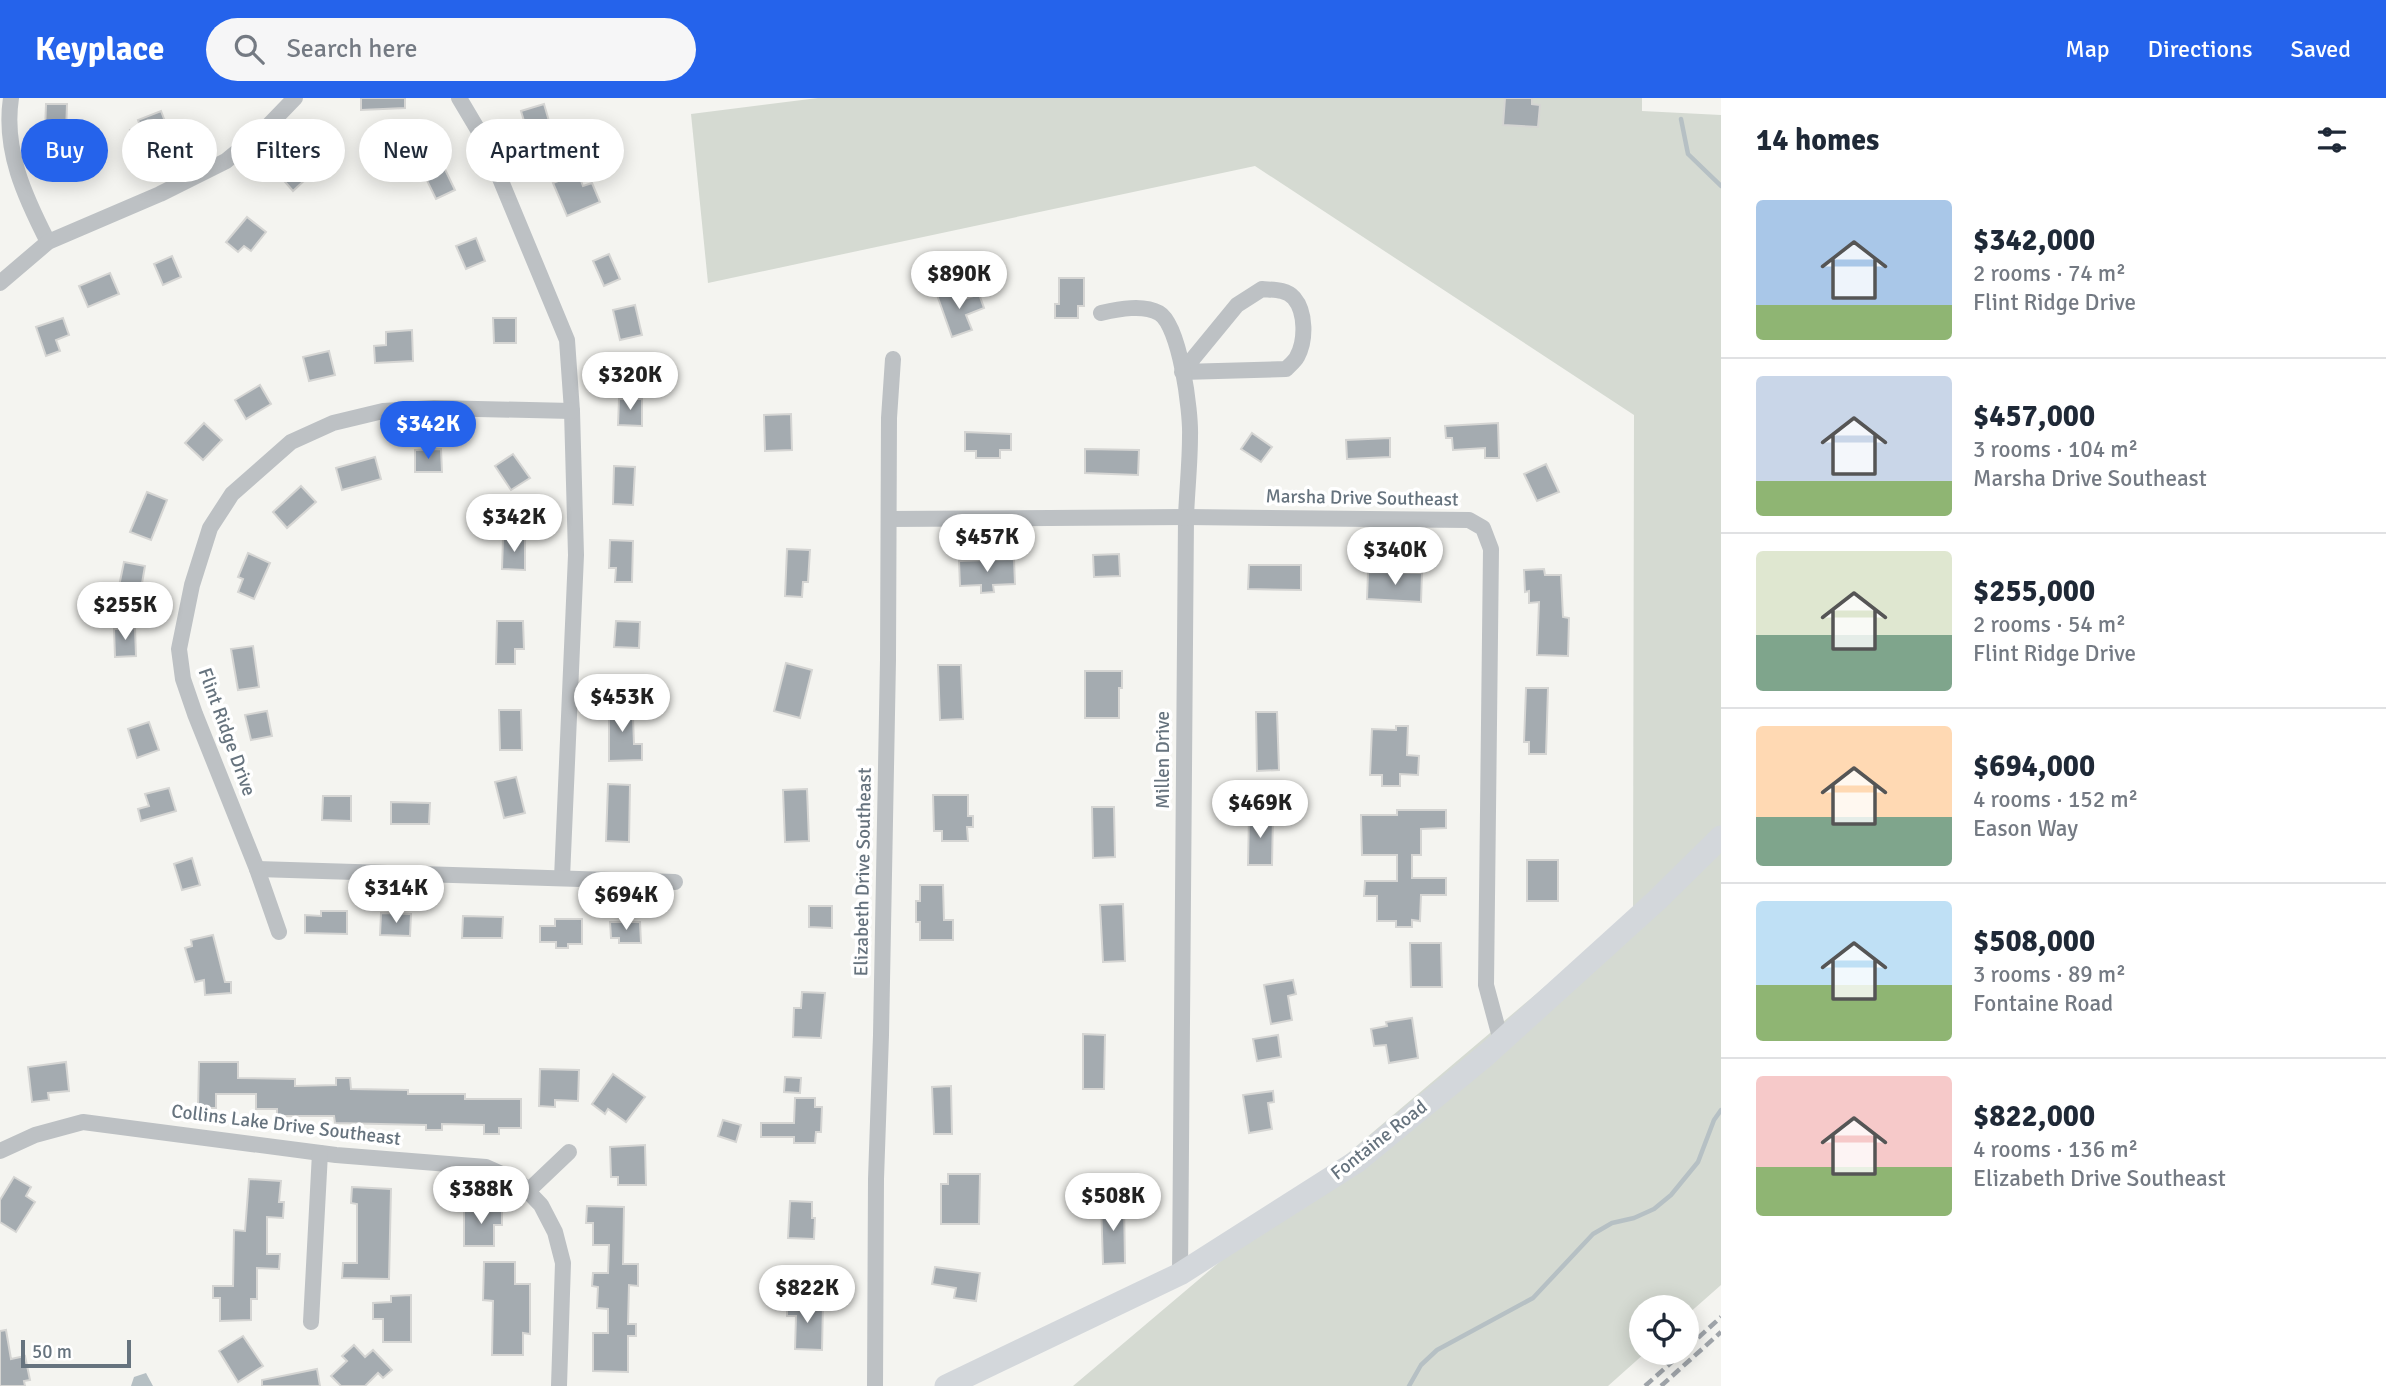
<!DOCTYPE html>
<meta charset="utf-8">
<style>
body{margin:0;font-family:Signika,sans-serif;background:#f6f6f7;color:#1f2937;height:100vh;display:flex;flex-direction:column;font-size:26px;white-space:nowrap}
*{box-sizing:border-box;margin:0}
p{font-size:23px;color:#747a83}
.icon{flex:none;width:38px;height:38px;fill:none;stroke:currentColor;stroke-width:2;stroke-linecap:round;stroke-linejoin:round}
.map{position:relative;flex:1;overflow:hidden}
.side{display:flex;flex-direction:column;background:#fff;width:665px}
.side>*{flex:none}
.guide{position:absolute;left:21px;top:21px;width:665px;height:63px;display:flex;gap:14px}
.fabs{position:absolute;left:1629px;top:1197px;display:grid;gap:14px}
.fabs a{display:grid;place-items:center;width:70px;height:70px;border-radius:50%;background:#fff;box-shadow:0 4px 18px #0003;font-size:35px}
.scale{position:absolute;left:21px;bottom:18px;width:110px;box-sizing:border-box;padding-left:7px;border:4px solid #66737e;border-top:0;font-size:19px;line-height:24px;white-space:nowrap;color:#66737e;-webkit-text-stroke:5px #fff;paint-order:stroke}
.price{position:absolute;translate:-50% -60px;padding:0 16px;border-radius:24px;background:#fff;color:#222;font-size:23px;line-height:46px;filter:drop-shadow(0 2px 4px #0008)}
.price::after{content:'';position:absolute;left:50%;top:42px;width:21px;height:16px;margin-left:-10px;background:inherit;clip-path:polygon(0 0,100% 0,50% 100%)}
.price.active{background:#2563eb;color:#fff}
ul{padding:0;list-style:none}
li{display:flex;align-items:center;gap:21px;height:175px;padding:0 35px}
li+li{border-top:2px solid #e0e1e3}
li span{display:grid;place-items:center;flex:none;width:196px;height:140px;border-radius:7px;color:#555}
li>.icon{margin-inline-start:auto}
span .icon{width:84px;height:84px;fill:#fffc;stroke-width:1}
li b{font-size:30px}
h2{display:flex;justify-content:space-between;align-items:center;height:84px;padding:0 35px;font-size:30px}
.pill{padding:0 24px;border-radius:32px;background:#fff;box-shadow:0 4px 18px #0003;font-size:24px;line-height:63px}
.pill.active{background:#2563eb;color:#fff}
header{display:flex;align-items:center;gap:42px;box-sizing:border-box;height:98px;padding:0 35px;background:#2563eb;color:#fff}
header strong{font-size:33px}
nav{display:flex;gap:38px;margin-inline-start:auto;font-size:24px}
.search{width:490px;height:63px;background:#f6f6f7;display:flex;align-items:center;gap:18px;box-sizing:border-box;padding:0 24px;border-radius:38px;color:#747a83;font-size:26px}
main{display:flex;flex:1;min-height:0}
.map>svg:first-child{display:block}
.green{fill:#d5dad2}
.water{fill:#b6c0c4}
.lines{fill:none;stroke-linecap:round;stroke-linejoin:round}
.stream{stroke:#b6c0c4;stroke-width:4.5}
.building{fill:#a4abb0;stroke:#d5d5d3;stroke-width:2}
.street{stroke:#bdc1c4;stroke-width:16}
.secondary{stroke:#d3d7db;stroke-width:23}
.rail{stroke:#9fa4a9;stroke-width:4.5;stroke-dasharray:10 5;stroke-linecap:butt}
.labels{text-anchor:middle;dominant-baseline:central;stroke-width:7;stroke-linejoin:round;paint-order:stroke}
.street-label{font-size:19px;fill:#66737e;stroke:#fff}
</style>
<header>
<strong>Keyplace</strong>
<div class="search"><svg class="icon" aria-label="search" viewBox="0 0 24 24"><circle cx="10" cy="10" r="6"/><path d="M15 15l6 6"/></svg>Search here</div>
<nav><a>Map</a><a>Directions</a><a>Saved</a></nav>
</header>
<main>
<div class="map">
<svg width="1721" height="1288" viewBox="0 0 1721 1288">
<rect width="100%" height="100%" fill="#f4f4f0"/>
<polygon class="green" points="818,0 1642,0 1642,13 1721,17 1721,1187 1687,1217 1687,1209 1642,1209 1642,1255 1645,1255 1608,1288 1073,1288 1633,814 1634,317 1255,68 708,185 691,16"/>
<polygon class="water" points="146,1275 153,1288 131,1288 134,1279"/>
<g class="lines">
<g class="stream">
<polyline points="1681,21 1688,56 1721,88"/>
<polyline points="1409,1288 1421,1267 1437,1252 1533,1200 1593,1136 1612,1125 1634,1120 1654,1111 1671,1097 1698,1064 1714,1022 1721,1012"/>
</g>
</g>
<g class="building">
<polygon points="361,0 405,0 405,10 361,12"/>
<polygon points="1505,0 1532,0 1532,6 1540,7 1538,29 1503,27"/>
<polygon points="46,6 67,6 66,34 45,34"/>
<polygon points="544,6 556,47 541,52 537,38 529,40 521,13"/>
<polygon points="161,13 169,34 135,47 130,32 140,28 138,22"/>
<polygon points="310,51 323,65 293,93 280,78"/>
<polygon points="438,57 455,92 436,101 419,66"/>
<polygon points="578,75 583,88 592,85 600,104 567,118 553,85"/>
<polygon points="247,119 266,134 251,153 244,148 238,154 226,144"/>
<polygon points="476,140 485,163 466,171 456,148"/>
<polygon points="609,156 620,181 604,188 593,163"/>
<polygon points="172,158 181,179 163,187 154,166"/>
<polygon points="110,175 119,196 88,209 79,188"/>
<polygon points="1059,180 1084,180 1084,208 1078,208 1078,220 1055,220 1055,206 1059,206"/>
<polygon points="955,191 959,203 979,196 984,210 966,217 972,232 952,239 937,197"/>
<polygon points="635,207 642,237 620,242 613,212"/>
<polygon points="63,220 69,237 56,242 60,253 46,258 36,229"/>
<polygon points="493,220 516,220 516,245 494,245"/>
<polygon points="412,232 413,263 375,265 374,248 386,247 386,234"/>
<polygon points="329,253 335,277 309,283 303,259"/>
<polygon points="260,287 271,306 246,321 235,302"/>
<polygon points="619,301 642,301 642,328 618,327"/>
<polygon points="791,316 792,352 765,353 764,317"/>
<polygon points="204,325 222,342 203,362 185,345"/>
<polygon points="1498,325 1499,360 1485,360 1485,350 1453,352 1452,340 1446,340 1445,328"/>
<polygon points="965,334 1011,336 1011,352 1000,352 1000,360 976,360 976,353 965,353"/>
<polygon points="1252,335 1272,349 1261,364 1241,351"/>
<polygon points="1390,340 1390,359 1347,361 1346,342"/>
<polygon points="441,351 442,374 415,374 415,352"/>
<polygon points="1085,351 1139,352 1138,377 1085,375"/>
<polygon points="513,356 530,380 511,392 495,368"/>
<polygon points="375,359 381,381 342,392 336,370"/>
<polygon points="1546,366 1559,394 1537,403 1524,376"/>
<polygon points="614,368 635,369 633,407 613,406"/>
<polygon points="301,388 316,404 287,430 273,414"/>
<polygon points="147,394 167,402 151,442 130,434"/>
<polygon points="503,440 525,441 525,472 502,471"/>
<polygon points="610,442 633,443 632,484 615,484 616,470 609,470"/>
<polygon points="787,451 810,452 808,484 803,484 802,499 785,498"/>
<polygon points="248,455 270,465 254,501 238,494 243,481 238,479"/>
<polygon points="1119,456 1120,478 1094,479 1093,457"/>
<polygon points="1014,461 1015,486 993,487 994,494 981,495 981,487 960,488 959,463"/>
<polygon points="124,464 145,468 140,497 118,493"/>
<polygon points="1249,467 1301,467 1301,492 1248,491"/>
<polygon points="1544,471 1545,477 1561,477 1563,519 1569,520 1568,558 1537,557 1539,504 1529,505 1529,493 1525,494 1524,472"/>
<polygon points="1368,474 1422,475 1421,504 1367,501"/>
<polygon points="497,523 523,523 524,551 515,551 515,566 496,566"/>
<polygon points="616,523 640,524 639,550 614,549"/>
<polygon points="135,530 136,558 115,559 114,531"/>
<polygon points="253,548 259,589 238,592 231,551"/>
<polygon points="786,565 812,572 800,620 774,613"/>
<polygon points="938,567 961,567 963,621 940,622"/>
<polygon points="1085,573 1122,573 1122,590 1119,590 1119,620 1085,620"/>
<polygon points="1526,590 1548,590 1546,656 1529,656 1529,644 1524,644"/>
<polygon points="609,602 628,602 628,620 633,620 634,646 642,646 642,662 609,663"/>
<polygon points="499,612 521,612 522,652 500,652"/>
<polygon points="267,613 272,638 251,642 245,617"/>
<polygon points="1256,614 1277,614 1279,672 1257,673"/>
<polygon points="149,624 159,652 137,660 128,631"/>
<polygon points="1396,628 1408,628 1407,657 1419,658 1418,677 1400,676 1400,688 1382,688 1382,677 1370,677 1372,631 1396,632"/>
<polygon points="516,679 525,715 504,720 495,684"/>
<polygon points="608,686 630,687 629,744 606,743"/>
<polygon points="169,690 176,713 141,723 138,711 149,708 145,696"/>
<polygon points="807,691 809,743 785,744 783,692"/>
<polygon points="933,697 968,697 968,718 973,718 973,729 967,729 968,743 942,743 942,733 934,733"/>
<polygon points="323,698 351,698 351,723 322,722"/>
<polygon points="391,704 430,705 429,726 391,726"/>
<polygon points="1092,709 1114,709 1115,759 1093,760"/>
<polygon points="1397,712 1446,712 1446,730 1421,731 1421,757 1412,757 1412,780 1446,780 1446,797 1421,797 1420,823 1412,822 1412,829 1396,829 1396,823 1377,823 1377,798 1364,798 1365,783 1397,783 1397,757 1362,757 1361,717 1397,717"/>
<polygon points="1249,716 1273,717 1272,767 1248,767"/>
<polygon points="192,760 200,787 182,792 174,766"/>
<rect x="1527" y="762" width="31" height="41"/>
<polygon points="920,787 943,787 944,822 953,822 953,842 920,842 920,824 916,824 916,803 920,803"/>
<polygon points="1123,806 1125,863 1103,864 1100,807"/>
<polygon points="809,808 832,808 832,830 809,829"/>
<polygon points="321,813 347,813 347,836 305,835 305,817 321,818"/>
<polygon points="381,815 411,816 410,838 380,837"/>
<polygon points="463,818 503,819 502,840 462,840"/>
<polygon points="555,821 582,821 582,846 568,846 568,850 556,850 556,844 540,844 540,828 555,828"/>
<polygon points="610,824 640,824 641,845 619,845 619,840 611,840"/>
<polygon points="213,837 225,884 231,884 231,895 205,897 204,882 195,884 185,850 192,848 191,842"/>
<polygon points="1410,845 1441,845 1442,889 1411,889"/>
<polygon points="1293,882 1296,896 1288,898 1292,922 1271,926 1264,887"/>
<polygon points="802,894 825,895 821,940 793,939 794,910 801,910"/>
<polygon points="1412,920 1418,960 1389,965 1386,947 1374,948 1371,931 1387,928 1386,924"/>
<polygon points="1083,936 1105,937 1104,991 1083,991"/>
<polygon points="1278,937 1281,959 1257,963 1253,941"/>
<polygon points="66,964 69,993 48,995 49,1002 32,1004 28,969"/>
<polygon points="199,964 238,964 238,980 295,981 295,988 336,987 336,980 350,980 351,991 408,992 408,996 465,996 465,1001 521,1001 521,1030 499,1030 499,1036 484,1036 484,1027 442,1026 442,1032 426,1032 426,1027 335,1025 334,1018 277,1018 277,1011 256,1011 256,996 216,996 216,1010 198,1010"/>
<polygon points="540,971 579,972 578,1003 555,1002 555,1009 539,1008"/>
<polygon points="613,976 645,999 626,1024 608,1011 605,1016 592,1006"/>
<polygon points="785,979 801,980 800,995 784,994"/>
<polygon points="951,988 952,1036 934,1036 932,989"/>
<polygon points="1273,993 1274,1004 1268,1005 1272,1031 1249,1035 1243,997"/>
<polygon points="795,1000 815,1000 815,1009 822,1009 821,1034 816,1034 815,1045 794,1045 794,1039 761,1039 761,1025 794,1025"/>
<polygon points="723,1022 741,1027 736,1044 718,1038"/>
<polygon points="645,1047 646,1087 618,1087 618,1079 611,1079 610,1049"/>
<polygon points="948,1076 980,1076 979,1126 941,1126 941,1086 948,1086"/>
<polygon points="14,1079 31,1089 26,1098 35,1104 16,1134 0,1124 0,1102"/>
<polygon points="249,1081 281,1083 279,1104 284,1104 283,1120 267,1119 267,1156 280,1156 279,1171 257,1170 257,1201 251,1201 251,1222 220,1223 220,1200 213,1200 213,1188 233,1188 234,1132 245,1133"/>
<polygon points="352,1089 391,1091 389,1181 342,1180 343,1165 357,1165 357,1106 351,1105"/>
<polygon points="790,1103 812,1104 812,1120 815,1120 814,1141 788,1140"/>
<polygon points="1124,1104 1125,1165 1103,1166 1101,1105"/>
<polygon points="587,1108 624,1109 623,1166 638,1166 638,1188 629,1187 628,1226 636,1226 636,1238 628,1238 628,1274 593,1273 593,1235 608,1235 608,1211 597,1210 598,1189 592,1188 593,1175 608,1175 609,1147 593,1147 593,1125 586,1125"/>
<polygon points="464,1110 502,1110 502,1127 494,1127 494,1148 464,1148"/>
<polygon points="484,1164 515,1164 515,1186 530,1186 530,1236 523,1235 523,1257 492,1257 493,1203 483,1202"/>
<polygon points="935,1169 980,1175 976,1203 954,1200 956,1190 932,1186"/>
<polygon points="411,1197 411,1244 383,1244 383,1221 373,1221 373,1205 391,1204 391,1198"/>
<polygon points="787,1204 823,1205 822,1252 795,1251 796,1218 787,1218"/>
<polygon points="6,1232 11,1261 25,1258 30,1282 24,1283 25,1288 0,1288 0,1233"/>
<polygon points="243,1238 263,1268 238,1284 219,1253"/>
<polygon points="354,1247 365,1259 373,1252 392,1272 383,1280 378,1275 365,1288 341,1288 331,1278 347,1263 342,1258"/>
<polygon points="317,1271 320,1288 262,1288 262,1282"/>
</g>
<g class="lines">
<g class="street">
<path d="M11,0C3,52 25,99 48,144"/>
<polyline points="459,0 484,42 567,242 572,313 576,457 562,780"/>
<polyline points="0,185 48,144 160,96 226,63 266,30 295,0"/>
<path d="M1262,191C1273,192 1286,191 1294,200C1306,214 1306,243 1297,259C1295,263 1290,267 1286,271L1182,274L1237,207Z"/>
<path d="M1101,215C1119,211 1143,206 1159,215C1180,227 1191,314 1190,338C1190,365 1187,392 1186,419L1180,1176"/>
<polyline points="889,421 1186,419 1469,422 1483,430 1491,451 1486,887 1501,943"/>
<polyline points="257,771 675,784"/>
<polyline points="279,834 257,771 195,616 183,581 179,551 192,487 210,430 232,396 291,344 333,325 383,313 434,310 572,313"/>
<polyline points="0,1053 35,1037 83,1024 336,1057 486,1069 519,1084 541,1107 555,1134 563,1165 559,1288"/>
<polyline points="528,1093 569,1054"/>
<polyline points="311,1224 320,1055"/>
<polyline points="875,1288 876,1081 881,937 888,562 889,320 893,261"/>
</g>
<polyline class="secondary" points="946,1288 1180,1176 1356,1064 1486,957 1657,802 1721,739"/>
<g class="rail">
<polyline points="1687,1250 1721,1219"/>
<polyline points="1645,1288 1682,1255"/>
<polyline points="1661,1288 1721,1234"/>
</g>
</g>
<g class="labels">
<g class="street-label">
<text transform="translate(1362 400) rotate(1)">Marsha Drive Southeast</text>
<text transform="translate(227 634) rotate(70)">Flint Ridge Drive</text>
<text transform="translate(1163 662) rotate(-90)">Millen Drive</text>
<text transform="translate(863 774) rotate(-89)">Elizabeth Drive Southeast</text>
<text transform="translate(286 1027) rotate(7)">Collins Lake Drive Southeast</text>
<text transform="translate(1379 1042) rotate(-38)">Fontaine Road</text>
</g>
</g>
</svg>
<div class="fabs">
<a><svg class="icon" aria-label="locate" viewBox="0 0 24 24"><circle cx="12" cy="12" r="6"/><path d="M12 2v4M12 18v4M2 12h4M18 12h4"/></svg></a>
</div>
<div class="scale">50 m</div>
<b class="price" style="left:959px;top:213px">$890K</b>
<b class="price" style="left:630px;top:314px">$320K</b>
<b class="price active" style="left:428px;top:363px">$342K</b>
<b class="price" style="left:514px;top:456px">$342K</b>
<b class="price" style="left:987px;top:476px">$457K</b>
<b class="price" style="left:1395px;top:489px">$340K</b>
<b class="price" style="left:125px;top:544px">$255K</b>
<b class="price" style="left:622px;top:636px">$453K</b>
<b class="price" style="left:1260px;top:742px">$469K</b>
<b class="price" style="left:396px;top:827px">$314K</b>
<b class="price" style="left:626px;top:834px">$694K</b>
<b class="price" style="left:481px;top:1128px">$388K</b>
<b class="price" style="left:1113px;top:1135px">$508K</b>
<b class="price" style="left:807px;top:1227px">$822K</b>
<div class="guide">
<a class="pill active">Buy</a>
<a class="pill">Rent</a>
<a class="pill">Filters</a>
<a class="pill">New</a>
<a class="pill">Apartment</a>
</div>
</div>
<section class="side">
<h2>14 homes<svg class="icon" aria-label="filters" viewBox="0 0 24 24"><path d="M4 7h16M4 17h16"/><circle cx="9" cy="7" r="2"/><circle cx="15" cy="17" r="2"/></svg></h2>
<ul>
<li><span style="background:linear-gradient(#a9c7e8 75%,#8fb573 0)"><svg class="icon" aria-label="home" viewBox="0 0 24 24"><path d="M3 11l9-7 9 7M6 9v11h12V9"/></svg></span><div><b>$342,000</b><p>2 rooms · 74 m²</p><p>Flint Ridge Drive</p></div></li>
<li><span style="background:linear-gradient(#c9d6e8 75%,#8fb573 0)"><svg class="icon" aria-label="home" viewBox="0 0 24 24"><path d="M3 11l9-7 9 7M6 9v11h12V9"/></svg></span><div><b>$457,000</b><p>3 rooms · 104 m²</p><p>Marsha Drive Southeast</p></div></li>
<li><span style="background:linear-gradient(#dfe7d0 60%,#7fa58c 0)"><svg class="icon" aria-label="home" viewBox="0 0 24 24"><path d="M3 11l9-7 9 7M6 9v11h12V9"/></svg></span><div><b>$255,000</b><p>2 rooms · 54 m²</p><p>Flint Ridge Drive</p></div></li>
<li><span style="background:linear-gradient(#ffd9b3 65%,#7fa58c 0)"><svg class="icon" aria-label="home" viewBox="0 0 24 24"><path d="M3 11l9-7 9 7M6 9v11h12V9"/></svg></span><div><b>$694,000</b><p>4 rooms · 152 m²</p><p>Eason Way</p></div></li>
<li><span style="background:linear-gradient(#bfe0f5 60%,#8fb573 0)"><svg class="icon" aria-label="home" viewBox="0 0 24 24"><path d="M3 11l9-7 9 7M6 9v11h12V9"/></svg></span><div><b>$508,000</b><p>3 rooms · 89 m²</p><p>Fontaine Road</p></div></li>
<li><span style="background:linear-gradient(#f6c9c9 65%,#8fb573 0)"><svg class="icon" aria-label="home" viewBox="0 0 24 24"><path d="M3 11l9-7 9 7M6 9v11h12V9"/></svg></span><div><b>$822,000</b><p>4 rooms · 136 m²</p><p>Elizabeth Drive Southeast</p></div></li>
</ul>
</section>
</main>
